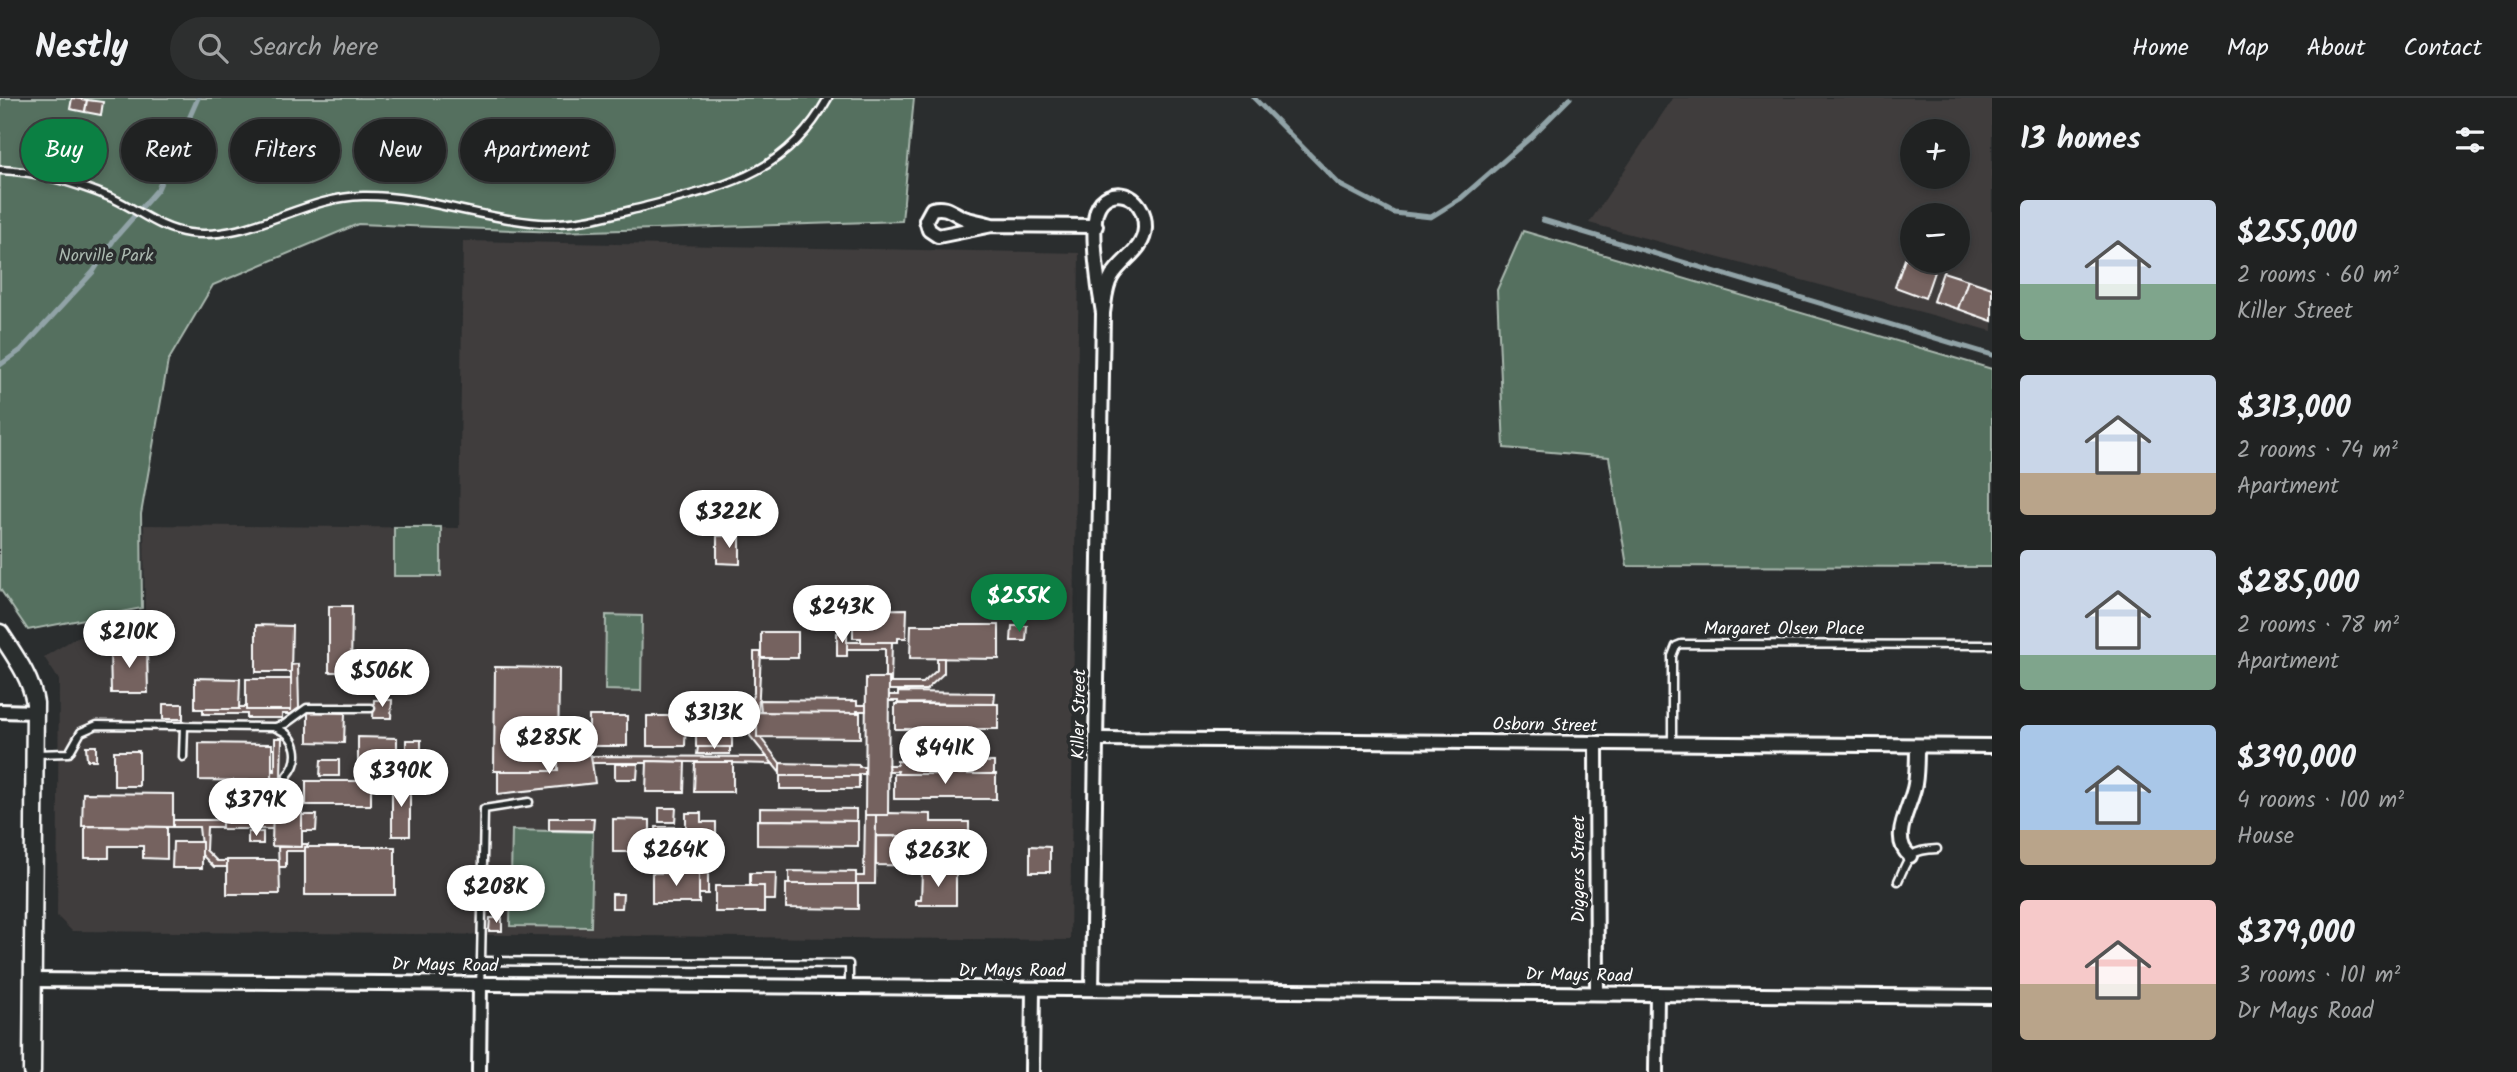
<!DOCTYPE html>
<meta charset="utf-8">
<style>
body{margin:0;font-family:Kalam,sans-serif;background:#2d2f2f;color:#f1f3f6;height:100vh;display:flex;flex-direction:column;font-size:26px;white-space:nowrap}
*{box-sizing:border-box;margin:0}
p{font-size:23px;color:#a2a4a5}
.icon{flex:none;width:38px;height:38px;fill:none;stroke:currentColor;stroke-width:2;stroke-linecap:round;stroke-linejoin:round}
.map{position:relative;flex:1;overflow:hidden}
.details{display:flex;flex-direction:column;background:#202222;width:525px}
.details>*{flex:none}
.guide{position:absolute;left:21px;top:21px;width:665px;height:63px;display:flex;gap:14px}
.controls{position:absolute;left:1900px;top:21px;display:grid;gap:14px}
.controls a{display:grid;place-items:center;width:70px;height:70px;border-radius:50%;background:#202222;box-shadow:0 4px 10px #0003,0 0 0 2px #3d3f40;font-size:35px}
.price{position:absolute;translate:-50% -60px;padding:0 16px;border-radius:24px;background:#fff;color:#222;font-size:23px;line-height:46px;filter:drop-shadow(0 2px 4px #0008)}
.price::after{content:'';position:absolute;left:50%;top:42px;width:21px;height:16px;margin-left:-10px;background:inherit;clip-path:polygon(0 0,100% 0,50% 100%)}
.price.on{background:#0b8043;color:#fff}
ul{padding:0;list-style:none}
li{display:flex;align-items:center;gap:21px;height:175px;padding:0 28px}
li span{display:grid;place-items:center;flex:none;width:196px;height:140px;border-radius:7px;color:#555}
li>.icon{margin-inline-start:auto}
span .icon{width:84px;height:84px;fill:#fffc;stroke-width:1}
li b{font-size:30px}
h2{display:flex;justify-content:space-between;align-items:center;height:84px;padding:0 28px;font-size:30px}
.chip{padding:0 24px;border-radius:32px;background:#202222;box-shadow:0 4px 10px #0003,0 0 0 2px #3d3f40;font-size:24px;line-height:63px}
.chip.on{background:#0b8043;color:#fff}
header{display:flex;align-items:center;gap:42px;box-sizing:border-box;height:98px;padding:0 35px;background:#202222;border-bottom:2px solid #3d3f40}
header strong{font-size:33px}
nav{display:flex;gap:38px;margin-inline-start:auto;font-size:24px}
.search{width:490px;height:63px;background:#2d2f2f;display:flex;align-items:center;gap:18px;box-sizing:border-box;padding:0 24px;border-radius:38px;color:#a2a4a5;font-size:26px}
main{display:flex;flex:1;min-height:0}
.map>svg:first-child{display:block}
.built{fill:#403d3d;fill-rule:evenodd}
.green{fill:#54705f;stroke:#aab8af;stroke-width:2}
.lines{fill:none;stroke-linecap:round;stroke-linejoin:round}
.stream{stroke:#91a3a7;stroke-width:5}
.building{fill:#74625f;stroke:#fff;stroke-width:2}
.service-casing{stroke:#fff;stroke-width:11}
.minor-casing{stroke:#fff;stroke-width:18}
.tertiary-casing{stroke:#fff;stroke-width:21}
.service{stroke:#2a2d2e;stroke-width:6}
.minor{stroke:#2a2d2e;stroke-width:12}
.tertiary{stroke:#2a2d2e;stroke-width:16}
.labels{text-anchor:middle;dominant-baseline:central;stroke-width:7;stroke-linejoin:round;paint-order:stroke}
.park-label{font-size:18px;fill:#aab8af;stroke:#2a2d2e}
.street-label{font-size:18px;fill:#fff;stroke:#2a2d2e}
</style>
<header>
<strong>Nestly</strong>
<div class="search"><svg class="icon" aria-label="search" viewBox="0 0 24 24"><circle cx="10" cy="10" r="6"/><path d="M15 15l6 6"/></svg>Search here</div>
<nav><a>Home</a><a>Map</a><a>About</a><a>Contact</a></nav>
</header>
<main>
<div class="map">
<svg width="1992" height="974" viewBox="0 0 1992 974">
<rect width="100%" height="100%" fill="#2a2d2e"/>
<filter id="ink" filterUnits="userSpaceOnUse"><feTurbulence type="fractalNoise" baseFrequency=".0143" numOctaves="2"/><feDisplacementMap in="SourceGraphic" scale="14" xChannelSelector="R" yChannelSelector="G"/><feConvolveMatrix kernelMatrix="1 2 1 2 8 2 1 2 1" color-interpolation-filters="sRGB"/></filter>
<g filter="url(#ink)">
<g class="built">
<path d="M1673,0H1992V233L1589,125ZM1913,33H1958V79H1913ZM1913,117H1958V163H1913Z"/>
<polygon points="463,143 1079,155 1070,842 72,833 57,818 59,582 44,559 77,539 145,539 144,427 459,430"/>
</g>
<g class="green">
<polygon points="0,0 914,0 902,123 559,134 358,126 213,187 168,263 141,416 142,510 28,532 0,491"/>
<polygon points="1523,133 1992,271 1992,469 1627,468 1609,359 1504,350 1497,192"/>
<rect x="394" y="429" width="47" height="49"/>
<polygon points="606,517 642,518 641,593 605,592"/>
<polygon points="512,732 593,734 591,829 510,828"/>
</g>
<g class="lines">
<g class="stream">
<polyline points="1254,0 1340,87 1394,115 1431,119 1460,101 1531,39 1570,0"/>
<polyline points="1543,122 1992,257"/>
<polyline points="0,267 21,252 93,174 115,140 158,91 198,0"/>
</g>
</g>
<g class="building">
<polygon points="72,0 87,2 85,14 70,11"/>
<polygon points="87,2 103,4 101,17 85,14"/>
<circle cx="427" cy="67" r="11"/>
<polygon points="1905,161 1935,171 1925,200 1895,189"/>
<polygon points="1943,174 1968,182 1958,211 1933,203"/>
<polygon points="1968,182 1992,190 1992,223 1958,211"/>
<polygon points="717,438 740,438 740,466 717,465"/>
<polygon points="329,508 352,508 351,574 329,574"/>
<polygon points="907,511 906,540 898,540 898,544 861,544 861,540 853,540 853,512"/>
<polygon points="256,527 292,528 291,574 256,574"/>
<polygon points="911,527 999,527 999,561 910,560"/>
<polygon points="1012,528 1027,528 1026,543 1011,543"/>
<rect x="761" y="534" width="37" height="26"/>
<rect x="837" y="535" width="10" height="23"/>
<polygon points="114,539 145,539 145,550 113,550"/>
<polygon points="847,544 892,544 891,585 889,585 889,580 885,580 885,551 847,551"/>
<polygon points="110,550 147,550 148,595 111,595"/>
<polygon points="754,554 761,554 757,639 760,639 780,665 780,675 750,638 751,602 754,595"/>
<polygon points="937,560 944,560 944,575 926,592 889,592 889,585 923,585 937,572"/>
<polygon points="298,566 299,610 291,616 282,616 282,620 247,620 247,616 203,616 203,611 239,611 239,609 246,609 246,612 291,612 291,567"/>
<polygon points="495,569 559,570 558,673 494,673"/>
<polygon points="361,574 392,574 391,590 361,590"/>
<polygon points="195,580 240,581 239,611 195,611"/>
<polygon points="866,580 889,580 888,717 865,717"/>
<rect x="246" y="581" width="45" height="31"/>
<polygon points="898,594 995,595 994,606 898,605 898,603 889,603 889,597 898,597"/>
<polygon points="374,602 392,602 391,620 373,620"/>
<polygon points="760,602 857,603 857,607 866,607 866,613 857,613 857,616 761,615"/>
<rect x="163" y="606" width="20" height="15"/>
<rect x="895" y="606" width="103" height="25"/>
<polygon points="308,614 345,615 344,645 308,644"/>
<polygon points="757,614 860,615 860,640 757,639"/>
<rect x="589" y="618" width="38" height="30"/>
<polygon points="647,618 686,618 685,648 647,648"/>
<polygon points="696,618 732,619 732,649 696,649"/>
<polygon points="358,639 397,640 397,670 358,669"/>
<polygon points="275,640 282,640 281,680 271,680 272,673 275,673"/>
<rect x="406" y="642" width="15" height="15"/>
<polygon points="199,645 272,646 272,683 199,682"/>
<polygon points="86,648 96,648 96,662 87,662"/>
<polygon points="698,649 730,649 730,656 697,656"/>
<rect x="114" y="653" width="25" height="35"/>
<polygon points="558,657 591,657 595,685 498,696 498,673 558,673"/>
<polygon points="591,658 767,659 773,666 647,663 647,665 592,665"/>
<polygon points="321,662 339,662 339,678 320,678"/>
<polygon points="647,663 685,664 684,694 646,694"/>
<polygon points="897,663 994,664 994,676 897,676 898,673 889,673 888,667 897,667"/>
<polygon points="695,664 733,664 733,694 694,694"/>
<polygon points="780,665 859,667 859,669 865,669 865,676 859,676 859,678 780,678"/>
<polygon points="615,666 638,666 637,681 615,681"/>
<rect x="894" y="676" width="102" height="25"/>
<rect x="780" y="678" width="79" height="13"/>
<polygon points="265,683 270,683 270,700 276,700 275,707 273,704 265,704"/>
<rect x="306" y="683" width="65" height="24"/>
<polygon points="392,683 410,684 410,738 392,738"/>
<polygon points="276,688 299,689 299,707 275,707"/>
<polygon points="83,695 173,696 173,729 82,728"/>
<polygon points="222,703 273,704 273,731 221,731"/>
<polygon points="273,706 302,707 302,749 272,748"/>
<polygon points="659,710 676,710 675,724 659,724"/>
<polygon points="760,710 856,711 856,723 760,722"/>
<polygon points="686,715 701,715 701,724 716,724 716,770 686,770"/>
<polygon points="888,715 931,716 931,724 969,724 969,739 876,738 876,717 888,717"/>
<polygon points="302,717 317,717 316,733 302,733"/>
<polygon points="865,717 876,717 875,786 856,786 856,778 864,778"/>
<polygon points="549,720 594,720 593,733 549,732"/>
<polygon points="613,721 650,722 650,754 613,754"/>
<polygon points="173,722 222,722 222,729 207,729 206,752 217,763 227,763 227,769 214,769 202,757 199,729 173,729"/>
<polygon points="757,722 858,723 858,748 757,747"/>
<polygon points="85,728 167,729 167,761 143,760 143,748 109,748 109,760 85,760"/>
<rect x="656" y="729" width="25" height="18"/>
<rect x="248" y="734" width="15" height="12"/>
<polygon points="876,738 966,739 966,767 951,768 951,774 933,774 933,768 876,767"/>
<polygon points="173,744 202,744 202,770 172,770"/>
<polygon points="302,746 308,746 305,753 286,753 286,769 279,769 278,749 302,749"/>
<polygon points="1030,748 1050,749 1050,774 1030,774"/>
<rect x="305" y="749" width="90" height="48"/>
<polygon points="227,762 279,762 280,796 227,796"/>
<polygon points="698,770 708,770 708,796 699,796"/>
<polygon points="789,773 856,774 856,786 789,786"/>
<polygon points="922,774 956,774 956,807 916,807 916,802 921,802"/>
<rect x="652" y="775" width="47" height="30"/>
<polygon points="750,775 776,775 775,802 764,802 764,788 750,788"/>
<polygon points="786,786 858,786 858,811 786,810"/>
<rect x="715" y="788" width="49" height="26"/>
<polygon points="612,796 623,796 622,810 612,810"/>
<polygon points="490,820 502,820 502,833 489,833"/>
</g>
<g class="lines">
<defs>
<g id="service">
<path d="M0,72C37,73 78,86 112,100C139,112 159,131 189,135C250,143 302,99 363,98C423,97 481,121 540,125C576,127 610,117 644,109C724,88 785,78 828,0"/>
<path d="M276,630C298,638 302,661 287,678"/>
<polyline points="1672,646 1672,558 1676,548 1681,546 1992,547"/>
<polyline points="36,656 69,655 81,634 97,627 275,629 285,626 307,610 371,610"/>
<polyline points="183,659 184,628"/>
<path d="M1898,783C1909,759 1908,752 1937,751"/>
<polyline points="481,863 484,711 529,704"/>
<polyline points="480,886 481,863 849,866 849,889"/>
</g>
<g id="minor">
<path d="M992,127C983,124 973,123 964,120C952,115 947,107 932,111L926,122L929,132L938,138L992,127L1096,128"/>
<polyline points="0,613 36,614"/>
<polyline points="1097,641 1992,648"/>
<polyline points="1596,646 1597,895"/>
<path d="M1910,758C1888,740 1912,708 1915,686C1917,674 1917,660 1917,648"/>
<polyline points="32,882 1992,899"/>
<path d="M1092,891L1103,215C1105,203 1105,189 1112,178C1122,161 1144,152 1145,130C1146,94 1107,85 1097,112C1090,132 1099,193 1103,215"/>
<polyline points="479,974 480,886"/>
<polyline points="1032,974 1033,891"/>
<polyline points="1656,974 1657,896"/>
</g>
<path id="tertiary" d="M0,535C14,557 31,579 35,605L32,974"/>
</defs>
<use href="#service" class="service-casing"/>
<use href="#minor" class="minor-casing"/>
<use href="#tertiary" class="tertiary-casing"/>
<use href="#service" class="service"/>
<use href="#minor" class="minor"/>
<use href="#tertiary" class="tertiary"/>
</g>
</g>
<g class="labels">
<g class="park-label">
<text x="106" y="158">Norville Park</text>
</g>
<g class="street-label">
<text x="1784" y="531">Margaret Olsen Place</text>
<text transform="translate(1080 616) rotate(-89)">Killer Street</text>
<text transform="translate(1545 628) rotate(1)">Osborn Street</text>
<text transform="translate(1579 771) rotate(-90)">Diggers Street</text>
<text transform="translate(445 868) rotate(1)">Dr Mays Road</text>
<text x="1012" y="873">Dr Mays Road</text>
<text transform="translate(1579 878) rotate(1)">Dr Mays Road</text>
</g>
</g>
</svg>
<div class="controls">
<a>+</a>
<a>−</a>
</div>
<b class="price" style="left:729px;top:452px">$322K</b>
<b class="price on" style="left:1019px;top:536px">$255K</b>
<b class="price" style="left:842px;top:547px">$243K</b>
<b class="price" style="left:129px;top:572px">$210K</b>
<b class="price" style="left:382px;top:611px">$506K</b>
<b class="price" style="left:714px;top:653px">$313K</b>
<b class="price" style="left:549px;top:678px">$285K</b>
<b class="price" style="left:945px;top:688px">$441K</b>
<b class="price" style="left:401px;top:711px">$390K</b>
<b class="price" style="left:256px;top:740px">$379K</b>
<b class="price" style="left:676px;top:790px">$264K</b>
<b class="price" style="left:938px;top:791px">$263K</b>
<b class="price" style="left:496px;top:827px">$208K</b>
<div class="guide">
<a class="chip on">Buy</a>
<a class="chip">Rent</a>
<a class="chip">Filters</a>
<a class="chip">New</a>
<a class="chip">Apartment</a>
</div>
</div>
<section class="details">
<h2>13 homes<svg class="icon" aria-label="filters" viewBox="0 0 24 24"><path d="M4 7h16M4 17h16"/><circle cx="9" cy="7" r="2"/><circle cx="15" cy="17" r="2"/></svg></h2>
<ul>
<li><span style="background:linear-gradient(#c9d6e8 60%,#7fa58c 0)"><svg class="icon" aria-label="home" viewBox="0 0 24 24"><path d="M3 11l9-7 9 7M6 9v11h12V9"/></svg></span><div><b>$255,000</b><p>2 rooms · 60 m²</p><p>Killer Street</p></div></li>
<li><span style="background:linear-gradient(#c9d6e8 70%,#b9a48a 0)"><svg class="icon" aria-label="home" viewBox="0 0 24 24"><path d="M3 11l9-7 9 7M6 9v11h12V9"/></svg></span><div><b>$313,000</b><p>2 rooms · 74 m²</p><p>Apartment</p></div></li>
<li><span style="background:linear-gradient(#c9d6e8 75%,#7fa58c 0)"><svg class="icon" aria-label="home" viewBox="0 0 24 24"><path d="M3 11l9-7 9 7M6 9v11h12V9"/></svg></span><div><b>$285,000</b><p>2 rooms · 78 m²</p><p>Apartment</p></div></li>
<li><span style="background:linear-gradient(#a9c7e8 75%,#b9a48a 0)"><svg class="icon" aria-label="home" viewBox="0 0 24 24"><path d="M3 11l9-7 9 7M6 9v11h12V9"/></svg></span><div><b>$390,000</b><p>4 rooms · 100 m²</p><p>House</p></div></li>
<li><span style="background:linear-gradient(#f6c9c9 60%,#b9a48a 0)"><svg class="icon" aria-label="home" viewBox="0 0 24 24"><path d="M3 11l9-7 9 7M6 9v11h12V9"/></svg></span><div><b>$379,000</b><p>3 rooms · 101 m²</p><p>Dr Mays Road</p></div></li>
</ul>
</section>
</main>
